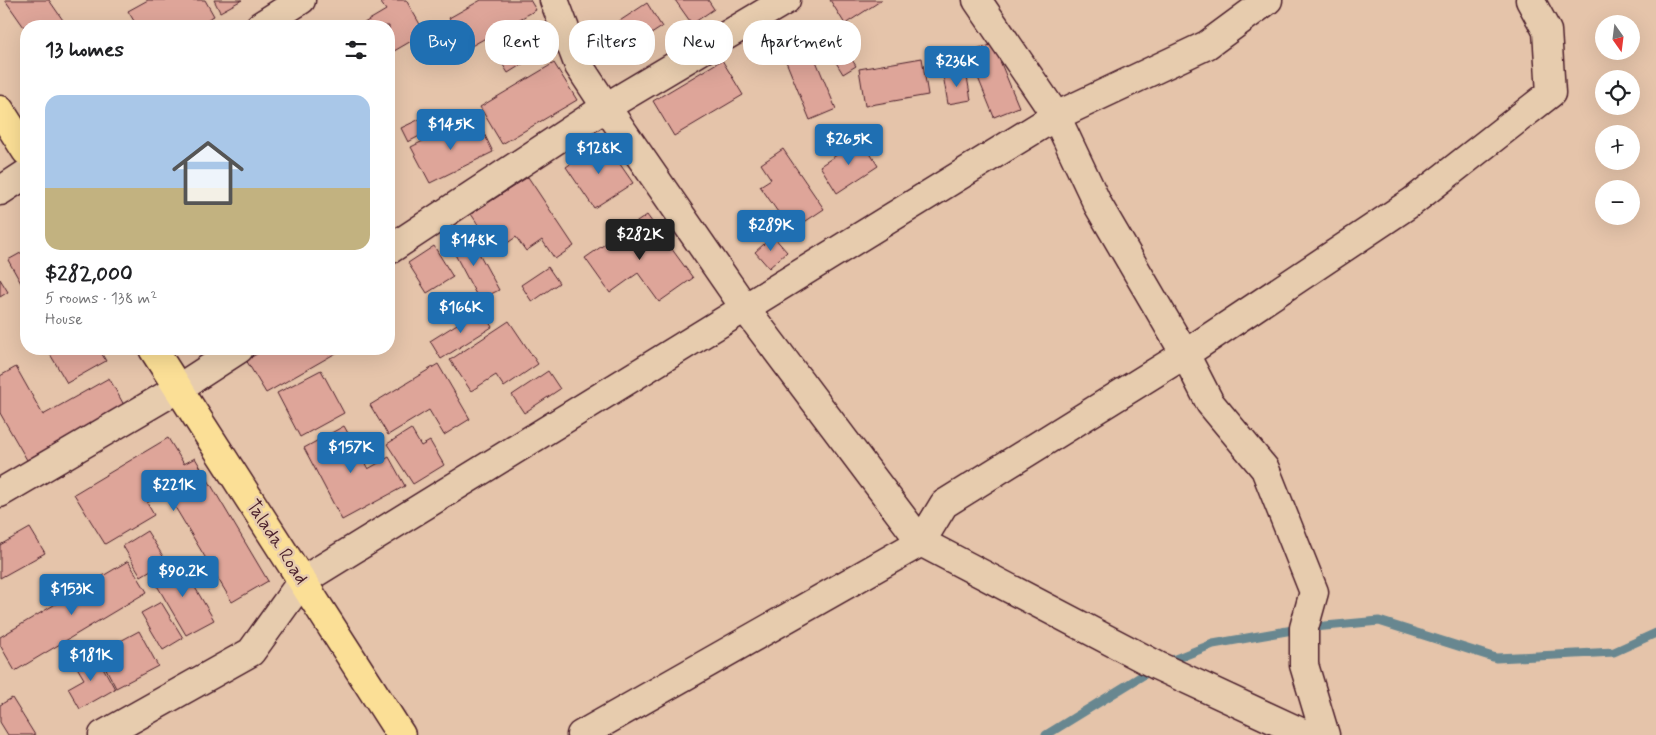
<!DOCTYPE html>
<meta charset="utf-8">
<style>
body{margin:0;font-family:Mynerve,sans-serif;background:#f6f6f6;color:#202124;height:100vh;display:flex;flex-direction:column;font-size:19px;white-space:nowrap}
*{box-sizing:border-box;margin:0}
p{font-size:16px;color:#757577}
.icon{flex:none;width:28px;height:28px;fill:none;stroke:currentColor;stroke-width:2;stroke-linecap:round;stroke-linejoin:round}
.map{position:relative;flex:1;overflow:hidden}
.details{position:absolute;left:20px;top:20px;width:375px;height:335px;display:flex;flex-direction:column;background:#fff;border-radius:20px;box-shadow:0 5px 20px #0002}
.details>*{flex:none}
.guide{position:absolute;left:410px;top:20px;width:475px;height:45px;display:flex;gap:10px}
.needle{width:32px;rotate:166deg}
.controls{position:absolute;left:1595px;top:15px;display:grid;gap:10px}
.controls a{display:grid;place-items:center;width:45px;height:45px;border-radius:50%;background:#fff;box-shadow:0 5px 20px #0002;font-size:25px}
.price{position:absolute;translate:-50% -42px;padding:0 11px;border-radius:5px;background:#1f6fb2;color:#fff;font-size:16px;line-height:32px;filter:drop-shadow(0 1px 2px #0008)}
.price::after{content:'';position:absolute;left:50%;top:30px;width:15px;height:11px;margin-left:-8px;background:inherit;clip-path:polygon(0 0,100% 0,50% 100%)}
.price.selected{background:#222;color:#fff}
ul{padding:0;list-style:none}
li{display:grid;align-content:center;gap:10px;height:265px;padding:0 25px}
li span{display:grid;place-items:center;height:155px;border-radius:15px;color:#555}
li>.icon{margin-inline-start:auto}
span .icon{width:90px;height:90px;fill:#fffc;stroke-width:1}
li b{font-size:21px}
h2{display:flex;justify-content:space-between;align-items:center;height:60px;padding:0 25px;font-size:21px}
.tag{padding:0 18px;border-radius:20px;background:#fff;box-shadow:0 5px 20px #0002;font-size:18px;line-height:45px}
.tag.selected{background:#1f6fb2;color:#fff}
.map>svg:first-child{display:block}
.lines{fill:none;stroke-linecap:round;stroke-linejoin:round}
.stream{stroke:#688790;stroke-width:9}
.building{fill:#dea599;stroke:#4a1f2b}
.minor-casing{stroke:#4a1f2b;stroke-width:31}
.major-casing{stroke:#4a1f2b;stroke-width:31}
.minor{stroke:#e7ccae;stroke-width:28}
.major{stroke:#fbdf96;stroke-width:28}
.labels{text-anchor:middle;dominant-baseline:central;stroke-width:5;stroke-linejoin:round;paint-order:stroke}
.street-label{font-size:19px;fill:#4a1f2b;stroke:#e7ccae}
</style>
<div class="map">
<svg width="1656" height="735" viewBox="0 0 1656 735">
<rect width="100%" height="100%" fill="#e5c4aa"/>
<filter id="ink" filterUnits="userSpaceOnUse"><feTurbulence type="fractalNoise" baseFrequency=".02" numOctaves="2"/><feDisplacementMap in="SourceGraphic" scale="10" xChannelSelector="R" yChannelSelector="G"/><feConvolveMatrix kernelMatrix="1 2 1 2 8 2 1 2 1" color-interpolation-filters="sRGB"/></filter>
<g filter="url(#ink)">
<g class="lines">
<polyline class="stream" points="1046,735 1158,666 1213,644 1304,628 1379,621 1496,658 1614,652 1656,633"/>
</g>
<g class="building">
<polygon points="5,0 49,0 67,26 26,26 26,30"/>
<polygon points="148,0 205,0 214,16 195,26 137,26 128,11"/>
<polygon points="214,0 242,0 220,12"/>
<polygon points="386,0 406,0 425,33 389,54 389,26 366,26 364,23 386,10 381,3"/>
<polygon points="481,0 530,0 536,10 466,49 449,18"/>
<polygon points="675,0 708,0 714,9 692,24"/>
<polygon points="830,0 882,0 845,24"/>
<polygon points="647,3 662,27 625,51 609,28"/>
<polygon points="531,22 548,48 508,73 491,46"/>
<polygon points="838,38 856,66 843,74 826,46"/>
<polygon points="993,44 1019,107 994,117 968,53"/>
<polygon points="811,49 836,109 810,120 785,59"/>
<polygon points="922,58 928,95 865,106 859,69"/>
<polygon points="722,60 743,95 674,136 653,101"/>
<polygon points="554,63 577,100 502,144 480,107"/>
<polygon points="966,71 971,100 948,104 943,75"/>
<polygon points="439,110 445,123 408,142 401,128"/>
<polygon points="479,123 493,152 430,183 411,147 457,124 461,132"/>
<polygon points="861,139 878,166 837,193 820,166"/>
<polygon points="604,141 633,183 594,208 566,167"/>
<polygon points="783,149 824,209 791,231 760,186 771,179 761,164"/>
<polygon points="528,177 574,246 555,259 542,240 526,251 516,237 496,251 471,214"/>
<polygon points="647,215 693,278 659,302 638,273 610,293 585,258"/>
<polygon points="468,233 499,290 479,300 449,243"/>
<polygon points="773,236 787,252 769,268 755,252"/>
<polygon points="434,246 453,277 427,293 408,263"/>
<polygon points="26,250 26,292 8,260"/>
<polygon points="548,267 559,283 532,302 521,285"/>
<polygon points="0,279 8,292 0,297"/>
<polygon points="481,309 492,327 441,359 430,341"/>
<polygon points="509,321 538,364 504,387 496,375 471,391 450,360"/>
<polygon points="47,349 99,349 106,361 67,383"/>
<polygon points="266,349 343,349 266,393 246,360"/>
<polygon points="438,364 470,419 444,435 429,410 388,435 370,405"/>
<polygon points="16,367 43,415 109,378 124,405 27,460 0,413 0,376"/>
<polygon points="321,370 344,413 300,437 277,393"/>
<polygon points="548,371 560,389 524,413 512,395"/>
<polygon points="344,426 368,469 389,457 405,486 342,520 304,448"/>
<polygon points="411,429 421,446 430,441 444,465 413,484 387,444"/>
<polygon points="168,438 184,464 195,458 268,581 232,602 166,492 147,503 154,515 105,544 74,494"/>
<polygon points="30,528 45,553 0,578 0,545"/>
<polygon points="147,531 166,561 141,576 123,546"/>
<polygon points="179,560 214,620 186,635 152,577"/>
<polygon points="128,561 147,592 15,671 0,645 0,637"/>
<polygon points="161,602 183,638 163,650 141,613"/>
<polygon points="139,631 158,666 116,688 98,653"/>
<polygon points="95,653 115,689 80,709 68,688 84,679 75,664"/>
<polygon points="12,698 35,735 8,735 0,722 0,705"/>
</g>
<g class="lines">
<defs>
<g id="minor">
<polyline points="554,0 579,66 606,107 745,308 921,542 944,504 1185,354 1412,202 1551,93 1547,31 1530,0"/>
<polyline points="977,0 1056,116 1098,205 1185,354 1210,403 1265,469 1314,592 1304,628 1304,665 1325,735"/>
<polyline points="260,26 301,0"/>
<polyline points="0,191 26,174"/>
<polyline points="389,250 606,107 786,0"/>
<polyline points="0,493 179,388 239,349"/>
<polyline points="103,735 251,652 302,581 1056,116 1207,45 1268,0"/>
<polyline points="581,735 921,542 1158,666 1307,735"/>
</g>
<g id="major">
<polyline points="0,110 26,151"/>
<polyline points="153,349 401,735"/>
</g>
</defs>
<use href="#minor" class="minor-casing"/>
<use href="#major" class="major-casing"/>
<use href="#minor" class="minor"/>
<use href="#major" class="major"/>
</g>
</g>
<g class="labels">
<g class="street-label">
<text transform="translate(277 542) rotate(57)">Talada Road</text>
</g>
</g>
</svg>
<div class="controls">
<a><svg class="needle" viewBox="-14 -14 28 28"><path d="M0-13l5 13h-10z" fill="#e53935"/><path d="M0 13l5-13h-10z" fill="#757577"/></svg></a>
<a><svg class="icon" aria-label="locate" viewBox="0 0 24 24"><circle cx="12" cy="12" r="6"/><path d="M12 2v4M12 18v4M2 12h4M18 12h4"/></svg></a>
<a>+</a>
<a>−</a>
</div>
<b class="price" style="left:957px;top:88px">$236K</b>
<b class="price" style="left:451px;top:151px">$145K</b>
<b class="price" style="left:849px;top:166px">$265K</b>
<b class="price" style="left:599px;top:175px">$128K</b>
<b class="price" style="left:771px;top:252px">$289K</b>
<b class="price selected" style="left:640px;top:261px">$282K</b>
<b class="price" style="left:474px;top:267px">$148K</b>
<b class="price" style="left:461px;top:334px">$166K</b>
<b class="price" style="left:351px;top:474px">$157K</b>
<b class="price" style="left:174px;top:512px">$221K</b>
<b class="price" style="left:183px;top:598px">$90.2K</b>
<b class="price" style="left:72px;top:616px">$153K</b>
<b class="price" style="left:91px;top:682px">$181K</b>
<div class="guide">
<a class="tag selected">Buy</a>
<a class="tag">Rent</a>
<a class="tag">Filters</a>
<a class="tag">New</a>
<a class="tag">Apartment</a>
</div>
<section class="details">
<h2>13 homes<svg class="icon" aria-label="filters" viewBox="0 0 24 24"><path d="M4 7h16M4 17h16"/><circle cx="9" cy="7" r="2"/><circle cx="15" cy="17" r="2"/></svg></h2>
<ul>
<li><span style="background:linear-gradient(#a9c7e8 60%,#c2b280 0)"><svg class="icon" aria-label="home" viewBox="0 0 24 24"><path d="M3 11l9-7 9 7M6 9v11h12V9"/></svg></span><div><b>$282,000</b><p>5 rooms · 138 m²</p><p>House</p></div></li>
</ul>
</section>
</div>
